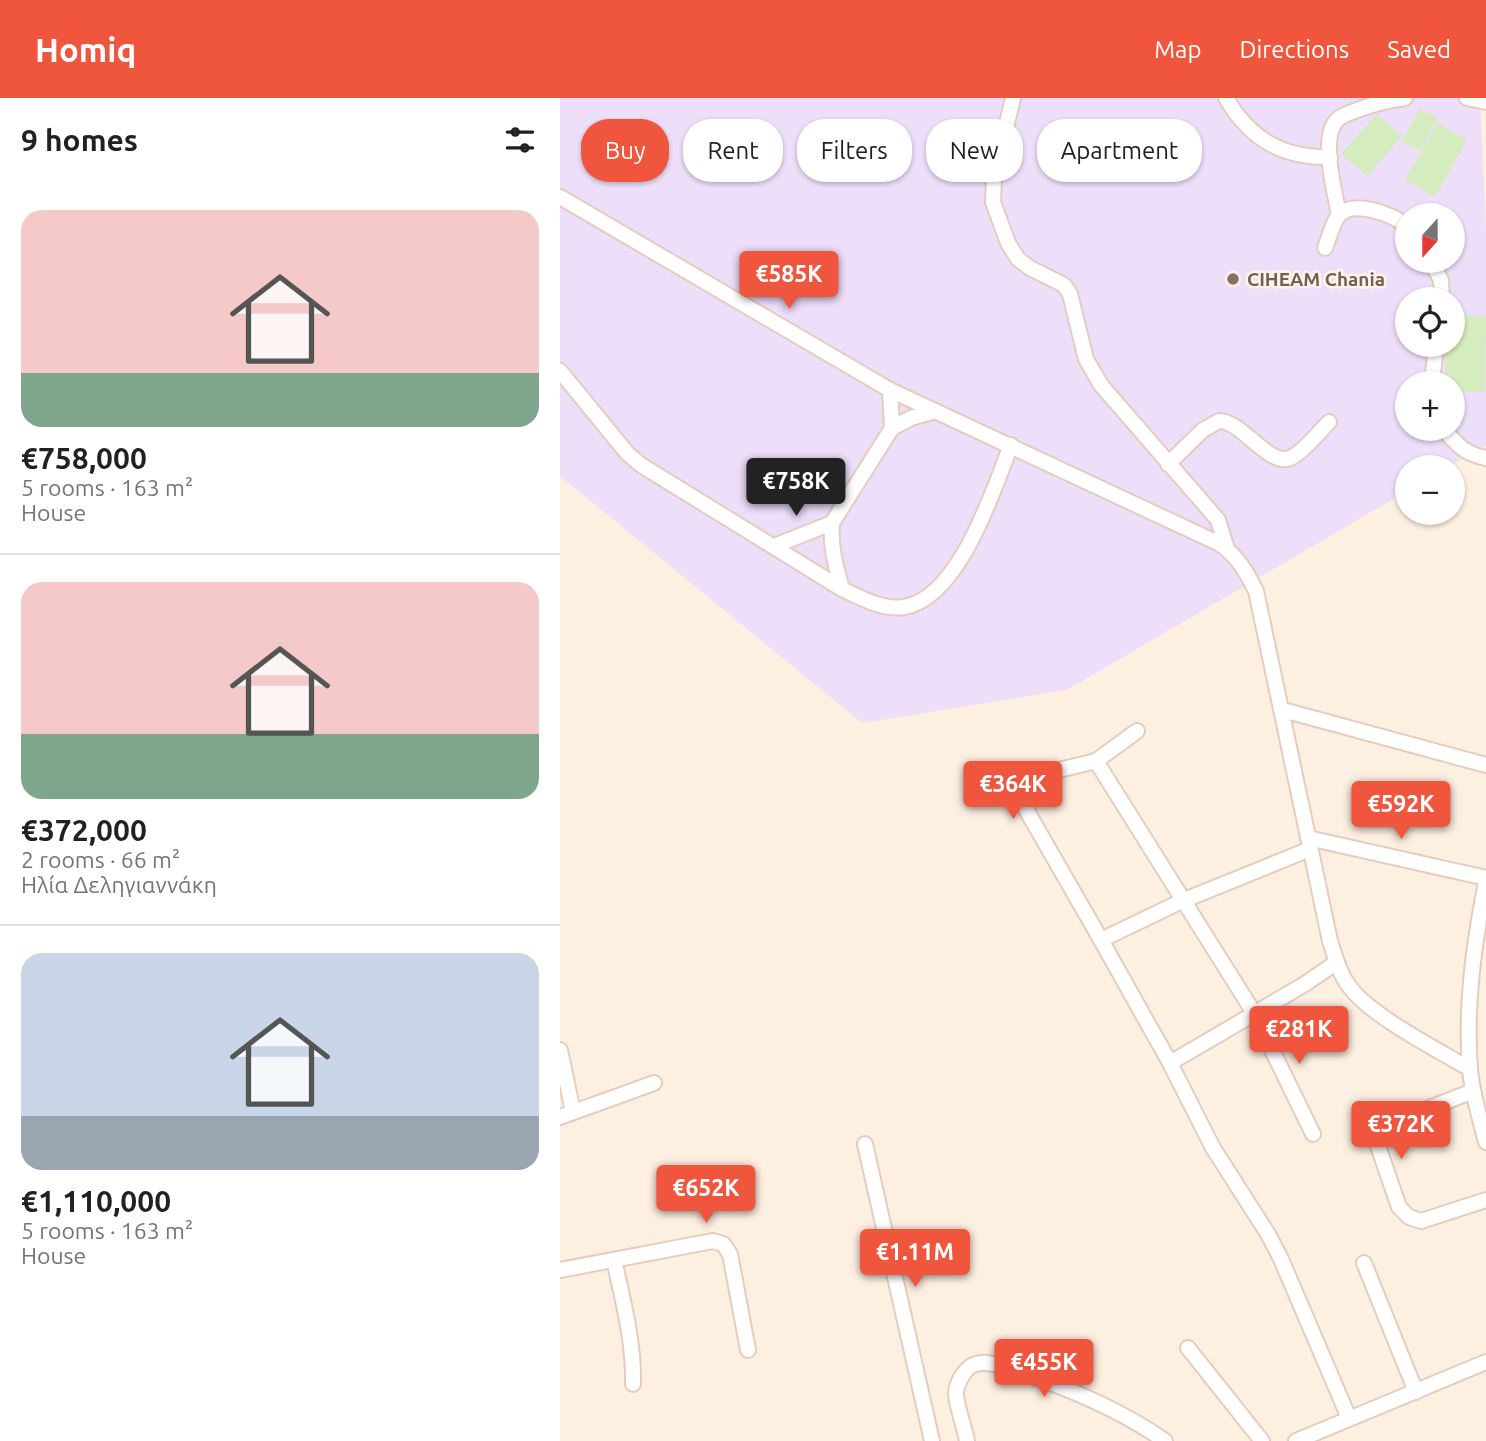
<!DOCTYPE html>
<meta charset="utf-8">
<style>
body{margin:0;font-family:Ubuntu,sans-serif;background:#f6f6f6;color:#202124;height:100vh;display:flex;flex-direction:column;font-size:26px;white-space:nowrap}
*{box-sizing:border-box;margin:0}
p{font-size:23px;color:#757577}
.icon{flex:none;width:38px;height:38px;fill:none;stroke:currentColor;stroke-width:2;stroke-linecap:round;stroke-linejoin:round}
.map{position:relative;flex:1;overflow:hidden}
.sheet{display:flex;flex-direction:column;background:#fff;width:560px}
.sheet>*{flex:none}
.top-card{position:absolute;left:21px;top:21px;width:665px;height:63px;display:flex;gap:14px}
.needle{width:46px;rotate:201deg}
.buttons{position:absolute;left:835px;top:105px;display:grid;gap:14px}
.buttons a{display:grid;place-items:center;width:70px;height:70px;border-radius:50%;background:#fff;box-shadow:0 2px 5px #0004;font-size:35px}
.price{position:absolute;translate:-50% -60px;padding:0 16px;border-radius:7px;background:#f0563d;color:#fff;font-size:23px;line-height:46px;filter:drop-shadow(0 2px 4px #0008)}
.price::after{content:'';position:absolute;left:50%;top:42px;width:21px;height:16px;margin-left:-10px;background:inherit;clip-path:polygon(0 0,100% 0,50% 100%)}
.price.on{background:#222;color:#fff}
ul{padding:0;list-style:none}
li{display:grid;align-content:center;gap:14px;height:371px;padding:0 21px}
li+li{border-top:2px solid #e0e0e0}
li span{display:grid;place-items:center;height:217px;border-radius:21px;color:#555}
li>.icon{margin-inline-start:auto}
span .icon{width:126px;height:126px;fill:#fffc;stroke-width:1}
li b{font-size:30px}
h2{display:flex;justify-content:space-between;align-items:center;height:84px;padding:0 21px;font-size:30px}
.tag{padding:0 24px;border-radius:28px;background:#fff;box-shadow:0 2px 5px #0004;font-size:24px;line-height:63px}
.tag.on{background:#f0563d;color:#fff}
header{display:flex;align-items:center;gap:42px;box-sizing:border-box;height:98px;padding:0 35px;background:#f0563d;color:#fff}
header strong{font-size:33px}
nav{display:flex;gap:38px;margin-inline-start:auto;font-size:24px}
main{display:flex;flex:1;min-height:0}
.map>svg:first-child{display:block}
.education{fill:#eddefa;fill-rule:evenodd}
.green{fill:#d5ecbe}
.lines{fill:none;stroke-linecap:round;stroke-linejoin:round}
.minor-casing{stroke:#e4cdbf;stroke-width:18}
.minor{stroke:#fff;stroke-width:14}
.education-dot{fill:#8d6e63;stroke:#fff4e8;stroke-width:2.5}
.labels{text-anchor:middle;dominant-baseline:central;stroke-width:5;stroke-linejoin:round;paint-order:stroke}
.education-label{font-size:19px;font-weight:bold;fill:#785e54;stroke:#fff4e8;text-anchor:start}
</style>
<header>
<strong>Homiq</strong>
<nav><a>Map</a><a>Directions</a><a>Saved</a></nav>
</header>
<main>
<section class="sheet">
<h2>9 homes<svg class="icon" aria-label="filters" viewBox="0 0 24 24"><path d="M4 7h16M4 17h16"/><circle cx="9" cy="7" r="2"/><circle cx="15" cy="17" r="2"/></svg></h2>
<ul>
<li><span style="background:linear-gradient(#f6c9c9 75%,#7fa58c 0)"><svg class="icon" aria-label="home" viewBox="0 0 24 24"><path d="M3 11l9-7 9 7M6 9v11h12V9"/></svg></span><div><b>€758,000</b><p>5 rooms · 163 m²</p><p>House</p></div></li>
<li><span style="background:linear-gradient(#f6c9c9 70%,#7fa58c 0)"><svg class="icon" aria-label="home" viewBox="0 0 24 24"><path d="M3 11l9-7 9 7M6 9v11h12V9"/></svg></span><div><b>€372,000</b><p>2 rooms · 66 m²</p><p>Ηλία Δεληγιαννάκη</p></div></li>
<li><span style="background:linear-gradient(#c9d6e8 75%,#9aa5b1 0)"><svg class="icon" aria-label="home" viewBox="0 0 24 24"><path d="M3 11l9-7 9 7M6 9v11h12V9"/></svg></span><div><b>€1,110,000</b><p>5 rooms · 163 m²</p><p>House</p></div></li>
</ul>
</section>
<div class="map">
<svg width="926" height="1343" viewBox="0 0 926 1343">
<rect width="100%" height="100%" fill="#fef0e1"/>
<path class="education" d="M0,0H920L926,131V347L888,369H847V393L507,592L302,625L0,378ZM847,117H892V163H847ZM847,201H892V247H847ZM847,285H892V331H847Z"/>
<g class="green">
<polygon points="860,11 878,20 860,53 842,44"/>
<polygon points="817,16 842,38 807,78 781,56"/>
<polygon points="878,25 907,42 875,99 845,82"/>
<polygon points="893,217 926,218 925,294 893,293 892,285 885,285 886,247 892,247"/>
</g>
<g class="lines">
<defs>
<g id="minor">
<polyline points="453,0 434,79 433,104 448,145 458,161 470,170 504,187 510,196 526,261 541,287 658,422 667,451"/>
<path d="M666,0C690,41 722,60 770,59"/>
<polyline points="907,0 926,4"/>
<path d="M0,99L330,292L660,446C678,459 686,473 696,493L770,843C775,858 779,875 789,888C809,917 878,952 910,971"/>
<path d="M779,117C775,94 759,38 778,21C784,16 795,13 803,10C817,5 830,2 845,0"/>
<path d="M765,150C769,140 772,127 778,118C792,101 833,116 847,128"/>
<polyline points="871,163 881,182 882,201"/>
<path d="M0,273L67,355L81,367L282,491C301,500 322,512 344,509C399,500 433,393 451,347"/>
<polyline points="872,285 876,247"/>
<polyline points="330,292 332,330"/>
<path d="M884,331C897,347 905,356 926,360"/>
<path d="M608,366L643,332L659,323C684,323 711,374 734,358C747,350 758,335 769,324"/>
<polyline points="214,448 272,425"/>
<path d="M282,491C276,469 270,448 272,425L332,330L351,320L375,313"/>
<polyline points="723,612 926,667"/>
<polyline points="577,633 536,663 694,915 753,1036"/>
<polyline points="536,663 462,681 456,688 456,694 541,842"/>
<polyline points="748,740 926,780"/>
<polyline points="750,751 622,803 541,842 610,965 653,1050 708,1136 721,1161 789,1320"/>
<path d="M926,784C914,845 905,908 910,971C912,996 920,1020 926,1044"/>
<polyline points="0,952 13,1014"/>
<polyline points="610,965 745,886 777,864"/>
<polyline points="913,993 829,1026 820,1036 818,1048 839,1109 849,1119 861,1123 926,1102"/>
<polyline points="0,1019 94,985"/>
<polyline points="305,1046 372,1343"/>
<path d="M54,1162C63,1203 74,1244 73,1286"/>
<polyline points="804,1165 856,1294"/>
<polyline points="0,1172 153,1143 163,1146 170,1156 188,1252"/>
<polyline points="628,1250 702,1343"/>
<path d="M407,1343C405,1331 396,1306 396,1296C396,1285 406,1268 416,1266C428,1262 442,1269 453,1272C507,1289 559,1311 605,1343"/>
<polyline points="736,1343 926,1264"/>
</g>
</defs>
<use href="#minor" class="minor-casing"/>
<use href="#minor" class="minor"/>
</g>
<circle class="education-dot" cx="673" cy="181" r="7"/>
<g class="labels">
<g class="education-label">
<text x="687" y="181">CIHEAM Chania</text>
</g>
</g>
</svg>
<div class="buttons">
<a><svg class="needle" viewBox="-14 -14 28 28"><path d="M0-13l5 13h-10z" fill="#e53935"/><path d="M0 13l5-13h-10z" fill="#757577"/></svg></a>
<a><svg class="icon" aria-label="locate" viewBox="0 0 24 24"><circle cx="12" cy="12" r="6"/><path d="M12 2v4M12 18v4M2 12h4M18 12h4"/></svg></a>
<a>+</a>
<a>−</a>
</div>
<b class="price" style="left:229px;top:213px">€585K</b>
<b class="price on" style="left:236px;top:420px">€758K</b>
<b class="price" style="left:453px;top:723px">€364K</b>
<b class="price" style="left:841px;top:743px">€592K</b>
<b class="price" style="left:739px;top:968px">€281K</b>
<b class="price" style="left:841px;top:1063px">€372K</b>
<b class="price" style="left:146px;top:1127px">€652K</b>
<b class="price" style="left:355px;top:1191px">€1.11M</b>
<b class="price" style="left:484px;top:1301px">€455K</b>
<div class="top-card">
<a class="tag on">Buy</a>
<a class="tag">Rent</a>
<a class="tag">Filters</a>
<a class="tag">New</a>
<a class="tag">Apartment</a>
</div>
</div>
</main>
